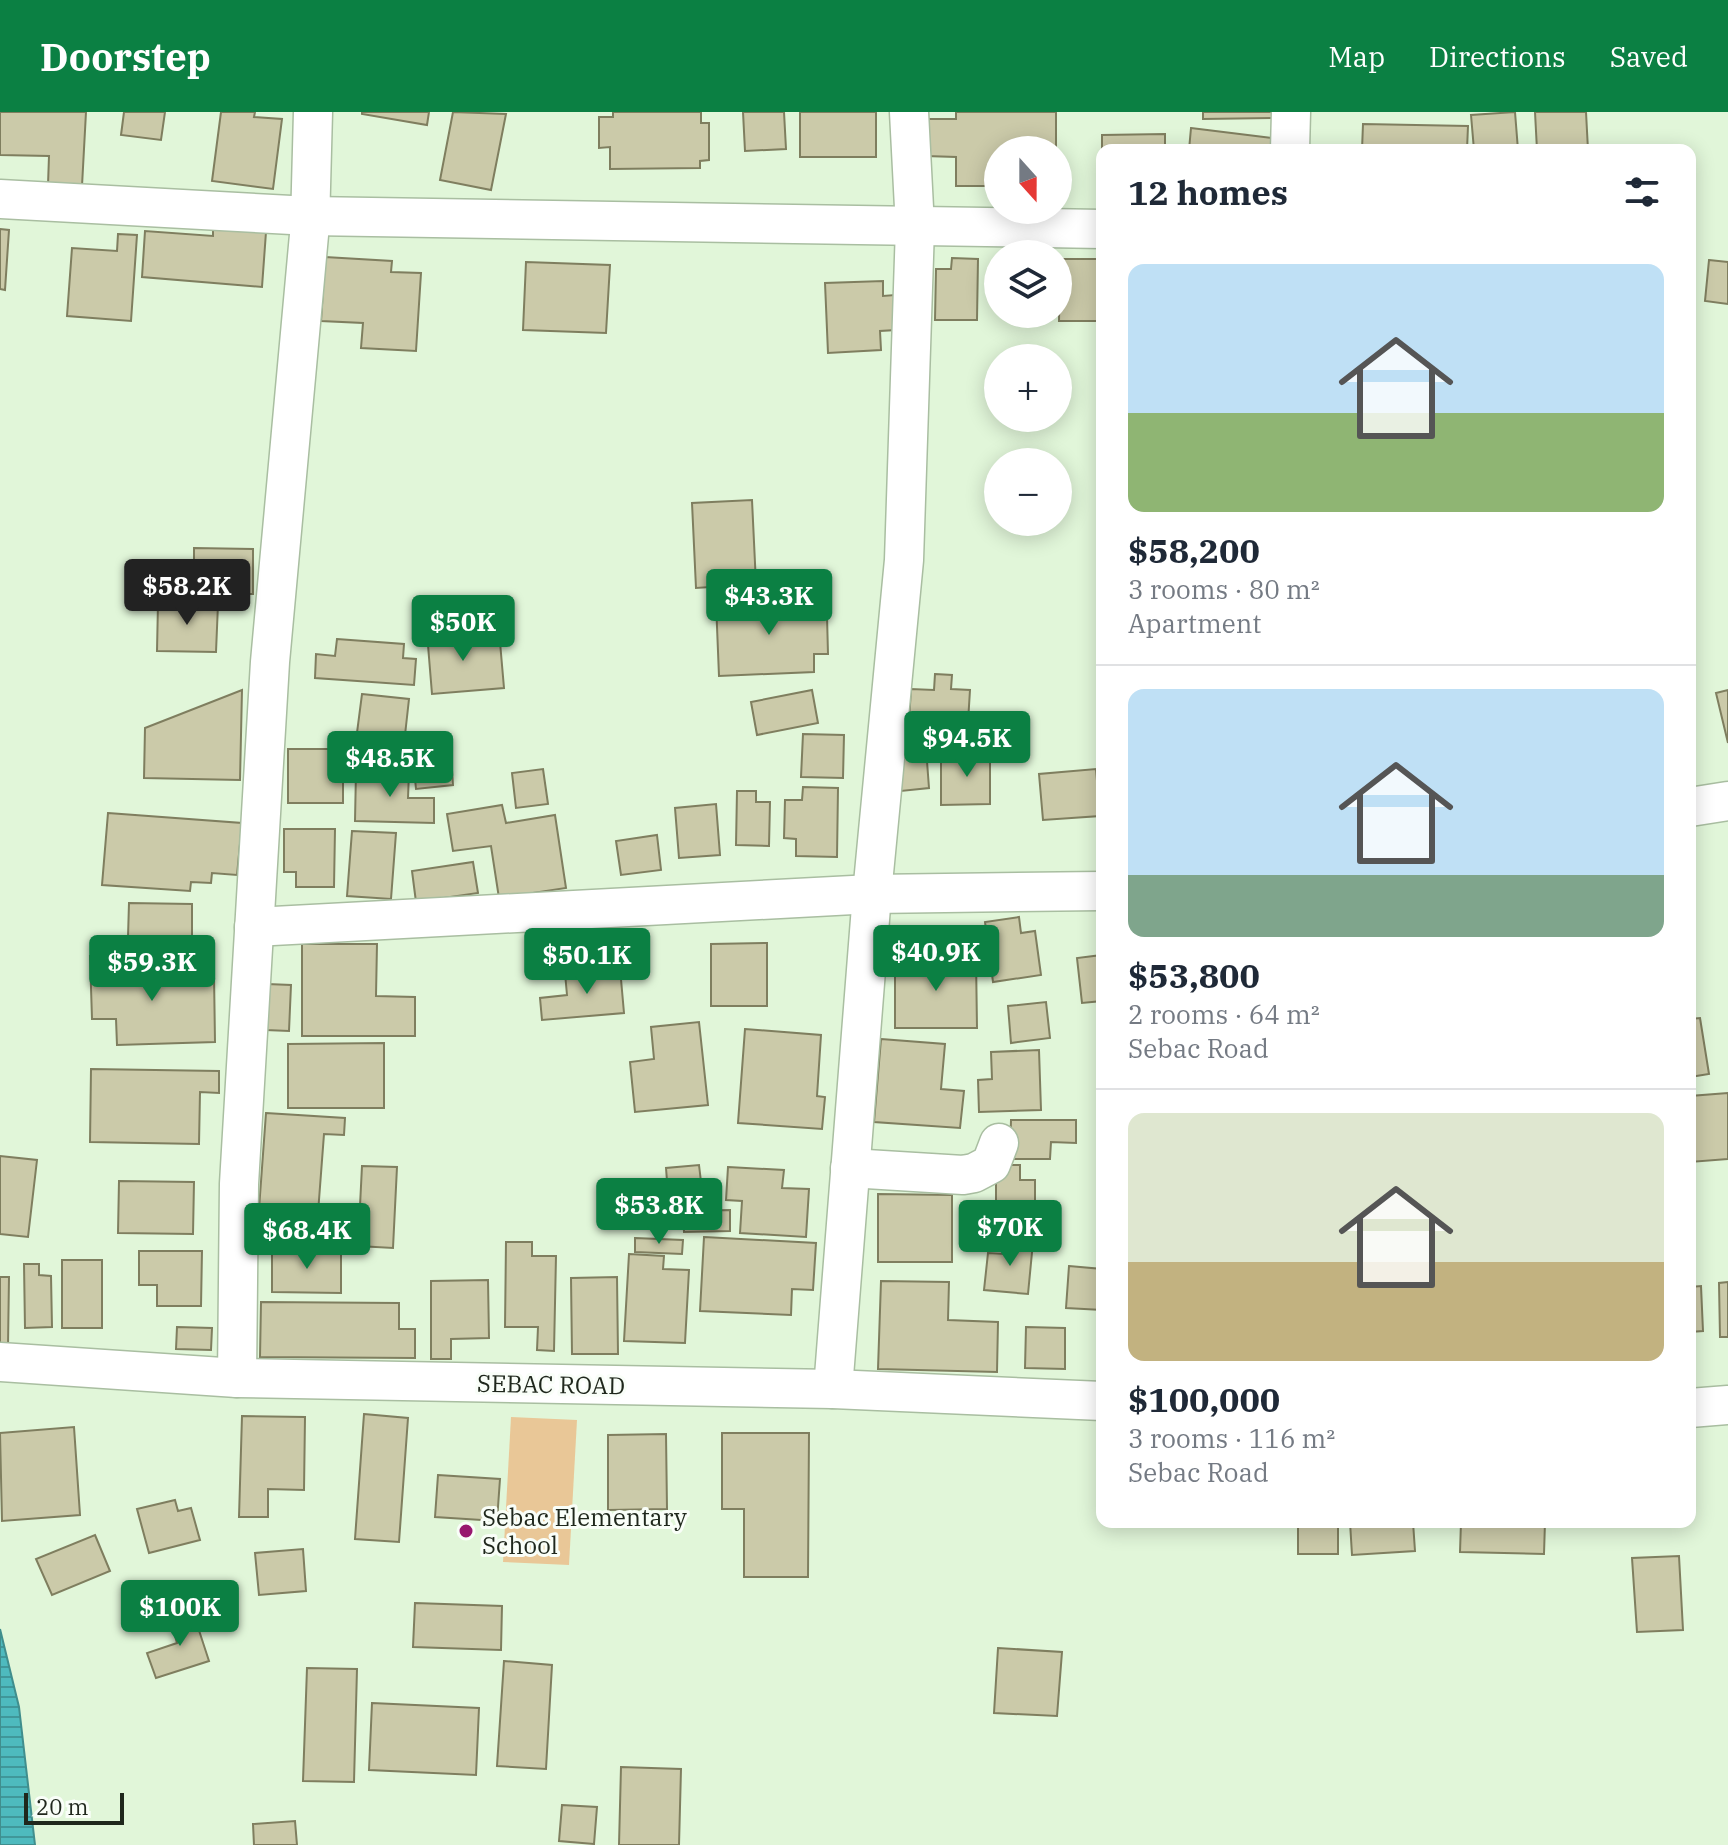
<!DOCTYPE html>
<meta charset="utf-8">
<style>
body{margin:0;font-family:"IBM Plex Serif",serif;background:#f6f6f7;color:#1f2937;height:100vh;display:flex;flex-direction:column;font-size:30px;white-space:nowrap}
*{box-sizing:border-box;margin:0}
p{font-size:26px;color:#747a83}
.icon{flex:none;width:44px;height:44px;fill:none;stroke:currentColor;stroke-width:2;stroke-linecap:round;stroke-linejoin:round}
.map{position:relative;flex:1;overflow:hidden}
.side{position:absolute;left:1096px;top:32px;width:600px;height:1384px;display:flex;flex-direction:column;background:#fff;border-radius:16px;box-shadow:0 4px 20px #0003}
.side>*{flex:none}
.needle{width:52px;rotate:159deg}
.fabs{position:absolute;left:984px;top:24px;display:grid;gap:16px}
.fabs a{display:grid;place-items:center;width:88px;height:88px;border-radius:50%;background:#fff;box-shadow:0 4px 20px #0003;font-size:40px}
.scale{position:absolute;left:24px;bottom:20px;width:100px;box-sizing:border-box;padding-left:8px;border:4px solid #1f271c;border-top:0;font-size:22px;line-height:28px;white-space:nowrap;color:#1f271c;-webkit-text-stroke:6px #f9fef8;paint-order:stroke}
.price{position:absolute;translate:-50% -68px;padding:0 18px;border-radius:8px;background:#0b8043;color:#fff;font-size:26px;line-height:52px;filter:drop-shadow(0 2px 4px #0008)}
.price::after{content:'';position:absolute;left:50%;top:48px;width:24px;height:18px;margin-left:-12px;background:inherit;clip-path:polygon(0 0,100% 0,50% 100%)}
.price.current{background:#222;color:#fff}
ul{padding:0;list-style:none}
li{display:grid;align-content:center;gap:16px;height:424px;padding:0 32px}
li+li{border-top:2px solid #e0e1e3}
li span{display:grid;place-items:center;height:248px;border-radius:16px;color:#555}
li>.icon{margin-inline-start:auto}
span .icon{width:144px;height:144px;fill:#fffc;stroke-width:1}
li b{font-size:34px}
h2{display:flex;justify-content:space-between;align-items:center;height:96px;padding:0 32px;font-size:34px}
header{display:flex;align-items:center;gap:48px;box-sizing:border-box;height:112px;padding:0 40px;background:#0b8043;color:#fff}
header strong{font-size:38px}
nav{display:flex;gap:44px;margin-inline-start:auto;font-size:28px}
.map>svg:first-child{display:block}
.green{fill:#e9c797}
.water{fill:url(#water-rules);stroke:#408e8d;stroke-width:2}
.building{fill:#cbcaa9;stroke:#7f7e5f;stroke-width:2}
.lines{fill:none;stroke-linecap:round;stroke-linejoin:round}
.minor-casing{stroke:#a9bea1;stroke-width:41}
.minor{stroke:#fff;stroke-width:38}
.poi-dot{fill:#98186f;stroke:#f9fef8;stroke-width:3}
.labels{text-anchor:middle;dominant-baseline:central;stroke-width:6;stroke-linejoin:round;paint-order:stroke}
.street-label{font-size:24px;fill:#1f271c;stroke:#f9fef8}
.poi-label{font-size:24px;fill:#1f271c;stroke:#f9fef8;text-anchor:start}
</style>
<header>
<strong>Doorstep</strong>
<nav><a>Map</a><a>Directions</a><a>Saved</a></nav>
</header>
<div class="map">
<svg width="1728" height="1733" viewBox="0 0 1728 1733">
<defs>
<pattern id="water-rules" width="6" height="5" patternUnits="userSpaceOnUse" patternTransform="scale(2)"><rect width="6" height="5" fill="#4ebabe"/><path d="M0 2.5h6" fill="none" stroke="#40979a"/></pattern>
</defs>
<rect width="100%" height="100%" fill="#e1f6d9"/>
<polygon class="green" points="511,1305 577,1308 569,1453 503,1450"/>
<polygon class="water" points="0,1517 19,1595 35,1733 0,1733"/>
<g class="building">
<polygon points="0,0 86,0 82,74 48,73 49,44 0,43"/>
<polygon points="124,0 165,0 161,28 121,23"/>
<polygon points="221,0 255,0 254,5 282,7 273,77 212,69"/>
<polygon points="362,0 429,0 427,13 362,2"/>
<polygon points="453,0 506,2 491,78 440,68"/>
<polygon points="613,0 701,0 701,11 709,11 709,48 700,49 700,56 610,57 610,35 599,36 599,5 613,5"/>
<polygon points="743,0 784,0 786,37 745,39"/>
<rect x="800" y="0" width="76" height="45"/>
<polygon points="956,0 1056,0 1056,38 998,38 998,74 956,74 956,45 926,44 926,7 956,7"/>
<polygon points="1203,0 1275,0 1275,6 1203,7"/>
<polygon points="1515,0 1518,38 1474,38 1471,3"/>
<polygon points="1535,0 1586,0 1588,38 1537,38"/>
<polygon points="1363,12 1468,14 1467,38 1362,38"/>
<polygon points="1191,16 1272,26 1270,38 1189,38"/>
<polygon points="1165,22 1165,38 1102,38 1102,23"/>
<polygon points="213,116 266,120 262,175 142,165 145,119 213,124"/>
<polygon points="0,117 9,118 5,178 0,177"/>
<polygon points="118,122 137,123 131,209 67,204 72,136 117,139"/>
<polygon points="325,145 392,149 391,160 421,161 416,239 361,236 363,211 321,209"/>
<polygon points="952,146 978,147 977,208 935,208 936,157 951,157"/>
<polygon points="1060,147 1102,147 1102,209 1059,209"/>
<polygon points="1709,148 1728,150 1728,192 1705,189"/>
<polygon points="526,150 610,153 606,221 523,218"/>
<polygon points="883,169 883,184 895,183 896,218 880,219 881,238 828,241 825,171"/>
<polygon points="752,388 756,472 696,476 692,391"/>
<polygon points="194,436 253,437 253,482 194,482"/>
<polygon points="807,486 808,505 827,504 828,542 814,542 814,560 719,564 716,490"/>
<polygon points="158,491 218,492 216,540 157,539"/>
<polygon points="471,517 472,533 500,530 504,576 432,582 427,521"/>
<polygon points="337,527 404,532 403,546 416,547 414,573 315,566 316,542 335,544"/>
<polygon points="935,562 952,563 951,577 970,578 968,610 922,608 922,625 908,624 911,577 934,578"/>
<polygon points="242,578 240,668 144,666 145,616"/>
<polygon points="812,578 818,611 757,623 751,590"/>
<polygon points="1728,578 1728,631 1716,581"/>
<polygon points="362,582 409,587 403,641 355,636"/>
<polygon points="803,622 844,623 843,666 801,665"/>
<polygon points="926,636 929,676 901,679 897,639"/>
<polygon points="961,636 990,636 990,692 941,693 941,650 961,650"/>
<rect x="288" y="637" width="55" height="54"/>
<polygon points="428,644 430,660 452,658 453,673 416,677 413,646"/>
<polygon points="543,657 548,692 516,696 512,661"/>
<polygon points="1096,657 1100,704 1043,708 1039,662"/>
<polygon points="356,659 409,660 408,686 434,686 434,711 355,709"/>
<polygon points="803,675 838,676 837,745 796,744 796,727 784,726 785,688 802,688"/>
<polygon points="737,679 756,679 756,690 770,690 769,734 736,733"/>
<polygon points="716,692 720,743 679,746 675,696"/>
<polygon points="502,693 506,711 555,703 566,776 499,786 491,734 453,739 447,702"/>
<polygon points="108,701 242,711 237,763 212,761 211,771 191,770 190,779 102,773"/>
<polygon points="284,717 335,717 334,775 296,775 296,760 284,760"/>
<polygon points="352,719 396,721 391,787 347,784"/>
<polygon points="657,723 661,758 621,763 616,729"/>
<polygon points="473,750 478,781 416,790 412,759"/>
<polygon points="129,791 192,792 192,826 128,825"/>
<polygon points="1019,805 1021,821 1035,819 1041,863 993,870 985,810"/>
<polygon points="767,831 767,894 711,894 711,832"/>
<polygon points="302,832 377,832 376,884 415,885 415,924 302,924"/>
<polygon points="137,843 137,865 214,863 215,930 117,933 116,907 92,907 90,844"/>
<polygon points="1102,843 1102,889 1082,891 1077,846"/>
<polygon points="976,846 977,916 895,916 895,847"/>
<polygon points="620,856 624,901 542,908 540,886 567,883 565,861"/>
<polygon points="267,872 291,873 289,919 266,918"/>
<polygon points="1046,890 1050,926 1011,931 1008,894"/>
<polygon points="1700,906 1709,962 1690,965 1690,907"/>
<polygon points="699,910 708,993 635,1000 630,950 654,947 651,915"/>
<polygon points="745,917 821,923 817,984 825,985 822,1017 738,1011"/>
<polygon points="881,927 945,932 941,977 964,979 960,1016 874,1010"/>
<polygon points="384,931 384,996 288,996 288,932"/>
<polygon points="1039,938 1041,998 979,1000 978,968 992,967 991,940"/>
<polygon points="91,957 219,959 219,981 200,980 199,1032 90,1030"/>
<polygon points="1728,981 1728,1047 1690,1050 1690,984"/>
<polygon points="266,1001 345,1006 344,1023 324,1022 318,1101 259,1097"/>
<polygon points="1011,1008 1076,1008 1076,1031 1051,1030 1050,1047 1010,1047"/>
<polygon points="0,1044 37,1048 28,1125 0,1122"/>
<polygon points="699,1053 702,1078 668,1082 666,1056"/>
<polygon points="996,1053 1020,1053 1020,1068 1035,1068 1035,1103 996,1104"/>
<polygon points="362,1054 397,1055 393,1136 358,1134"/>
<polygon points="728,1055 784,1058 782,1076 809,1077 806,1125 740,1121 742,1089 726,1088"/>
<polygon points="119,1069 194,1070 193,1122 118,1121"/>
<polygon points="878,1082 952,1083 952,1150 878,1150"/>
<polygon points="730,1098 730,1119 684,1120 683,1099"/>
<polygon points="704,1125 816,1131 813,1178 792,1177 791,1203 700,1199"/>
<polygon points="635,1126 683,1128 682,1142 635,1140"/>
<polygon points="1007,1127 1033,1130 1028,1182 984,1178 988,1141 1005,1142"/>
<polygon points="506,1130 532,1130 532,1144 556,1144 554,1239 537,1238 538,1215 505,1215"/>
<polygon points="272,1137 341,1137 341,1181 272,1180"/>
<polygon points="139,1139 202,1139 201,1194 157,1194 157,1173 139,1173"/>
<polygon points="629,1142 664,1144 663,1157 689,1158 685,1231 624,1229"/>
<rect x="62" y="1148" width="40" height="68"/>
<polygon points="24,1152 39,1152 39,1163 51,1164 52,1215 25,1216"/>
<polygon points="1069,1154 1102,1157 1102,1198 1066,1196"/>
<polygon points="0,1165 9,1165 8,1234 0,1234"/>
<polygon points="617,1165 618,1242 572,1242 571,1166"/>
<polygon points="488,1168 489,1226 451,1227 451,1247 431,1247 431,1169"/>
<polygon points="881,1169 949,1170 948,1208 998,1210 997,1260 878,1257"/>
<polygon points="1728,1170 1728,1225 1720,1225 1719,1171"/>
<polygon points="1701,1174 1703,1219 1690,1220 1690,1175"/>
<polygon points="261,1190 399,1191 399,1217 415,1217 415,1246 260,1245"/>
<polygon points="177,1215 212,1216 211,1238 176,1237"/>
<polygon points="1026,1215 1065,1216 1065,1257 1025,1256"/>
<polygon points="364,1302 408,1306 399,1430 355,1427"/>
<polygon points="242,1304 305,1305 304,1378 268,1377 268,1405 239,1405"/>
<polygon points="74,1315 80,1403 2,1409 0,1321"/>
<polygon points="722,1321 809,1321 808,1465 744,1465 744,1397 722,1397"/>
<polygon points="666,1322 667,1397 608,1398 608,1323"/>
<polygon points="438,1363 500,1367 497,1409 435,1405"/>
<polygon points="175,1388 178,1399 191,1396 200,1428 149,1441 137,1397"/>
<rect x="1298" y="1410" width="40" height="32"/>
<polygon points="1350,1410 1413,1410 1415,1439 1352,1443"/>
<polygon points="1419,1410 1453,1410 1453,1414 1419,1412"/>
<polygon points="1461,1410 1545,1410 1544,1442 1460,1440"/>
<polygon points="95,1423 110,1459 52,1483 36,1447"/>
<polygon points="303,1437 306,1479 259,1483 255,1441"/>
<polygon points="1679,1444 1683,1518 1637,1520 1632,1446"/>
<polygon points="415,1491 502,1494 501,1538 413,1535"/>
<polygon points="193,1500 209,1549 156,1566 147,1541 177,1531 170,1507"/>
<polygon points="998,1536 1062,1540 1057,1604 994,1601"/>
<polygon points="504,1549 552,1553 546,1657 497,1654"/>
<polygon points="307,1556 357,1557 354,1670 303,1669"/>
<polygon points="372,1591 479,1596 476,1663 369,1658"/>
<polygon points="621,1655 681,1657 679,1733 619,1733"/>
<polygon points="562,1693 597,1695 594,1732 559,1729"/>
<polygon points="295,1709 297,1733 254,1733 253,1712"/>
</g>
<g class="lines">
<defs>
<g id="minor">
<polyline points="1290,38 1291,0"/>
<polyline points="0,87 310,104 1102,117"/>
<polyline points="1690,695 1728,689"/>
<polyline points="254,815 872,782 1102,779"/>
<polyline points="850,1056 963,1063 974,1061 991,1052 999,1031"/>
<polyline points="0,1250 237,1266 833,1277 1102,1289"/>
<polyline points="237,1266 239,1072 270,550 310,112 313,0"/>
<polyline points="833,1277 872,782 904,448 915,115 909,0"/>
<polyline points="1690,1296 1728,1293"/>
</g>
</defs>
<use href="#minor" class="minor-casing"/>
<use href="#minor" class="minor"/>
</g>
<circle class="poi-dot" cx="466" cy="1419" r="8"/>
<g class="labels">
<g class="street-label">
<text transform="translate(551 1272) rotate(1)">SEBAC ROAD</text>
</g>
<g class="poi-label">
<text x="482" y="1405">Sebac Elementary<tspan x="482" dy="28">School</tspan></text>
</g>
</g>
</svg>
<div class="fabs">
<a><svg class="needle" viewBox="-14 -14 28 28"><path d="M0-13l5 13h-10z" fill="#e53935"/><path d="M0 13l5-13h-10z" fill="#747a83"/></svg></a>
<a><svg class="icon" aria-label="layers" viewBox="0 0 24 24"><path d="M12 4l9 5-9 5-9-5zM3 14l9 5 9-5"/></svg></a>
<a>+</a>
<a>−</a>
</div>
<div class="scale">20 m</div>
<b class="price current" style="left:187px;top:515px">$58.2K</b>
<b class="price" style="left:769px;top:525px">$43.3K</b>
<b class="price" style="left:463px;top:551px">$50K</b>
<b class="price" style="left:967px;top:667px">$94.5K</b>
<b class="price" style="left:390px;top:687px">$48.5K</b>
<b class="price" style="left:936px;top:881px">$40.9K</b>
<b class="price" style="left:587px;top:884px">$50.1K</b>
<b class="price" style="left:152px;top:891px">$59.3K</b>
<b class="price" style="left:659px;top:1134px">$53.8K</b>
<b class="price" style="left:1010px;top:1156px">$70K</b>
<b class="price" style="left:307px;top:1159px">$68.4K</b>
<b class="price" style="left:180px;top:1536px">$100K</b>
<section class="side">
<h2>12 homes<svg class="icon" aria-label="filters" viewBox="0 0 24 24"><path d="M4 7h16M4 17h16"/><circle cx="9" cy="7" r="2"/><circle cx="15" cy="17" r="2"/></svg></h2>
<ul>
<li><span style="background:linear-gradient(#bfe0f5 60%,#8fb573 0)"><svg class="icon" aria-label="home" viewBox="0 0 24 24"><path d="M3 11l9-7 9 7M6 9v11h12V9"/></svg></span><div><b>$58,200</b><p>3 rooms · 80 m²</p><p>Apartment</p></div></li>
<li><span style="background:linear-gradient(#bfe0f5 75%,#7fa58c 0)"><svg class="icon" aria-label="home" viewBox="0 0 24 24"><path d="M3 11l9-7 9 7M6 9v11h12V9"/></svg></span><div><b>$53,800</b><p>2 rooms · 64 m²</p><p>Sebac Road</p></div></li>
<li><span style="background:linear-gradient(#dfe7d0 60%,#c2b280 0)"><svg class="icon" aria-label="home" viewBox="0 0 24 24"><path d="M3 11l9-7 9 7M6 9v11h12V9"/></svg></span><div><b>$100,000</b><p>3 rooms · 116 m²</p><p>Sebac Road</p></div></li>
</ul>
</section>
</div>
